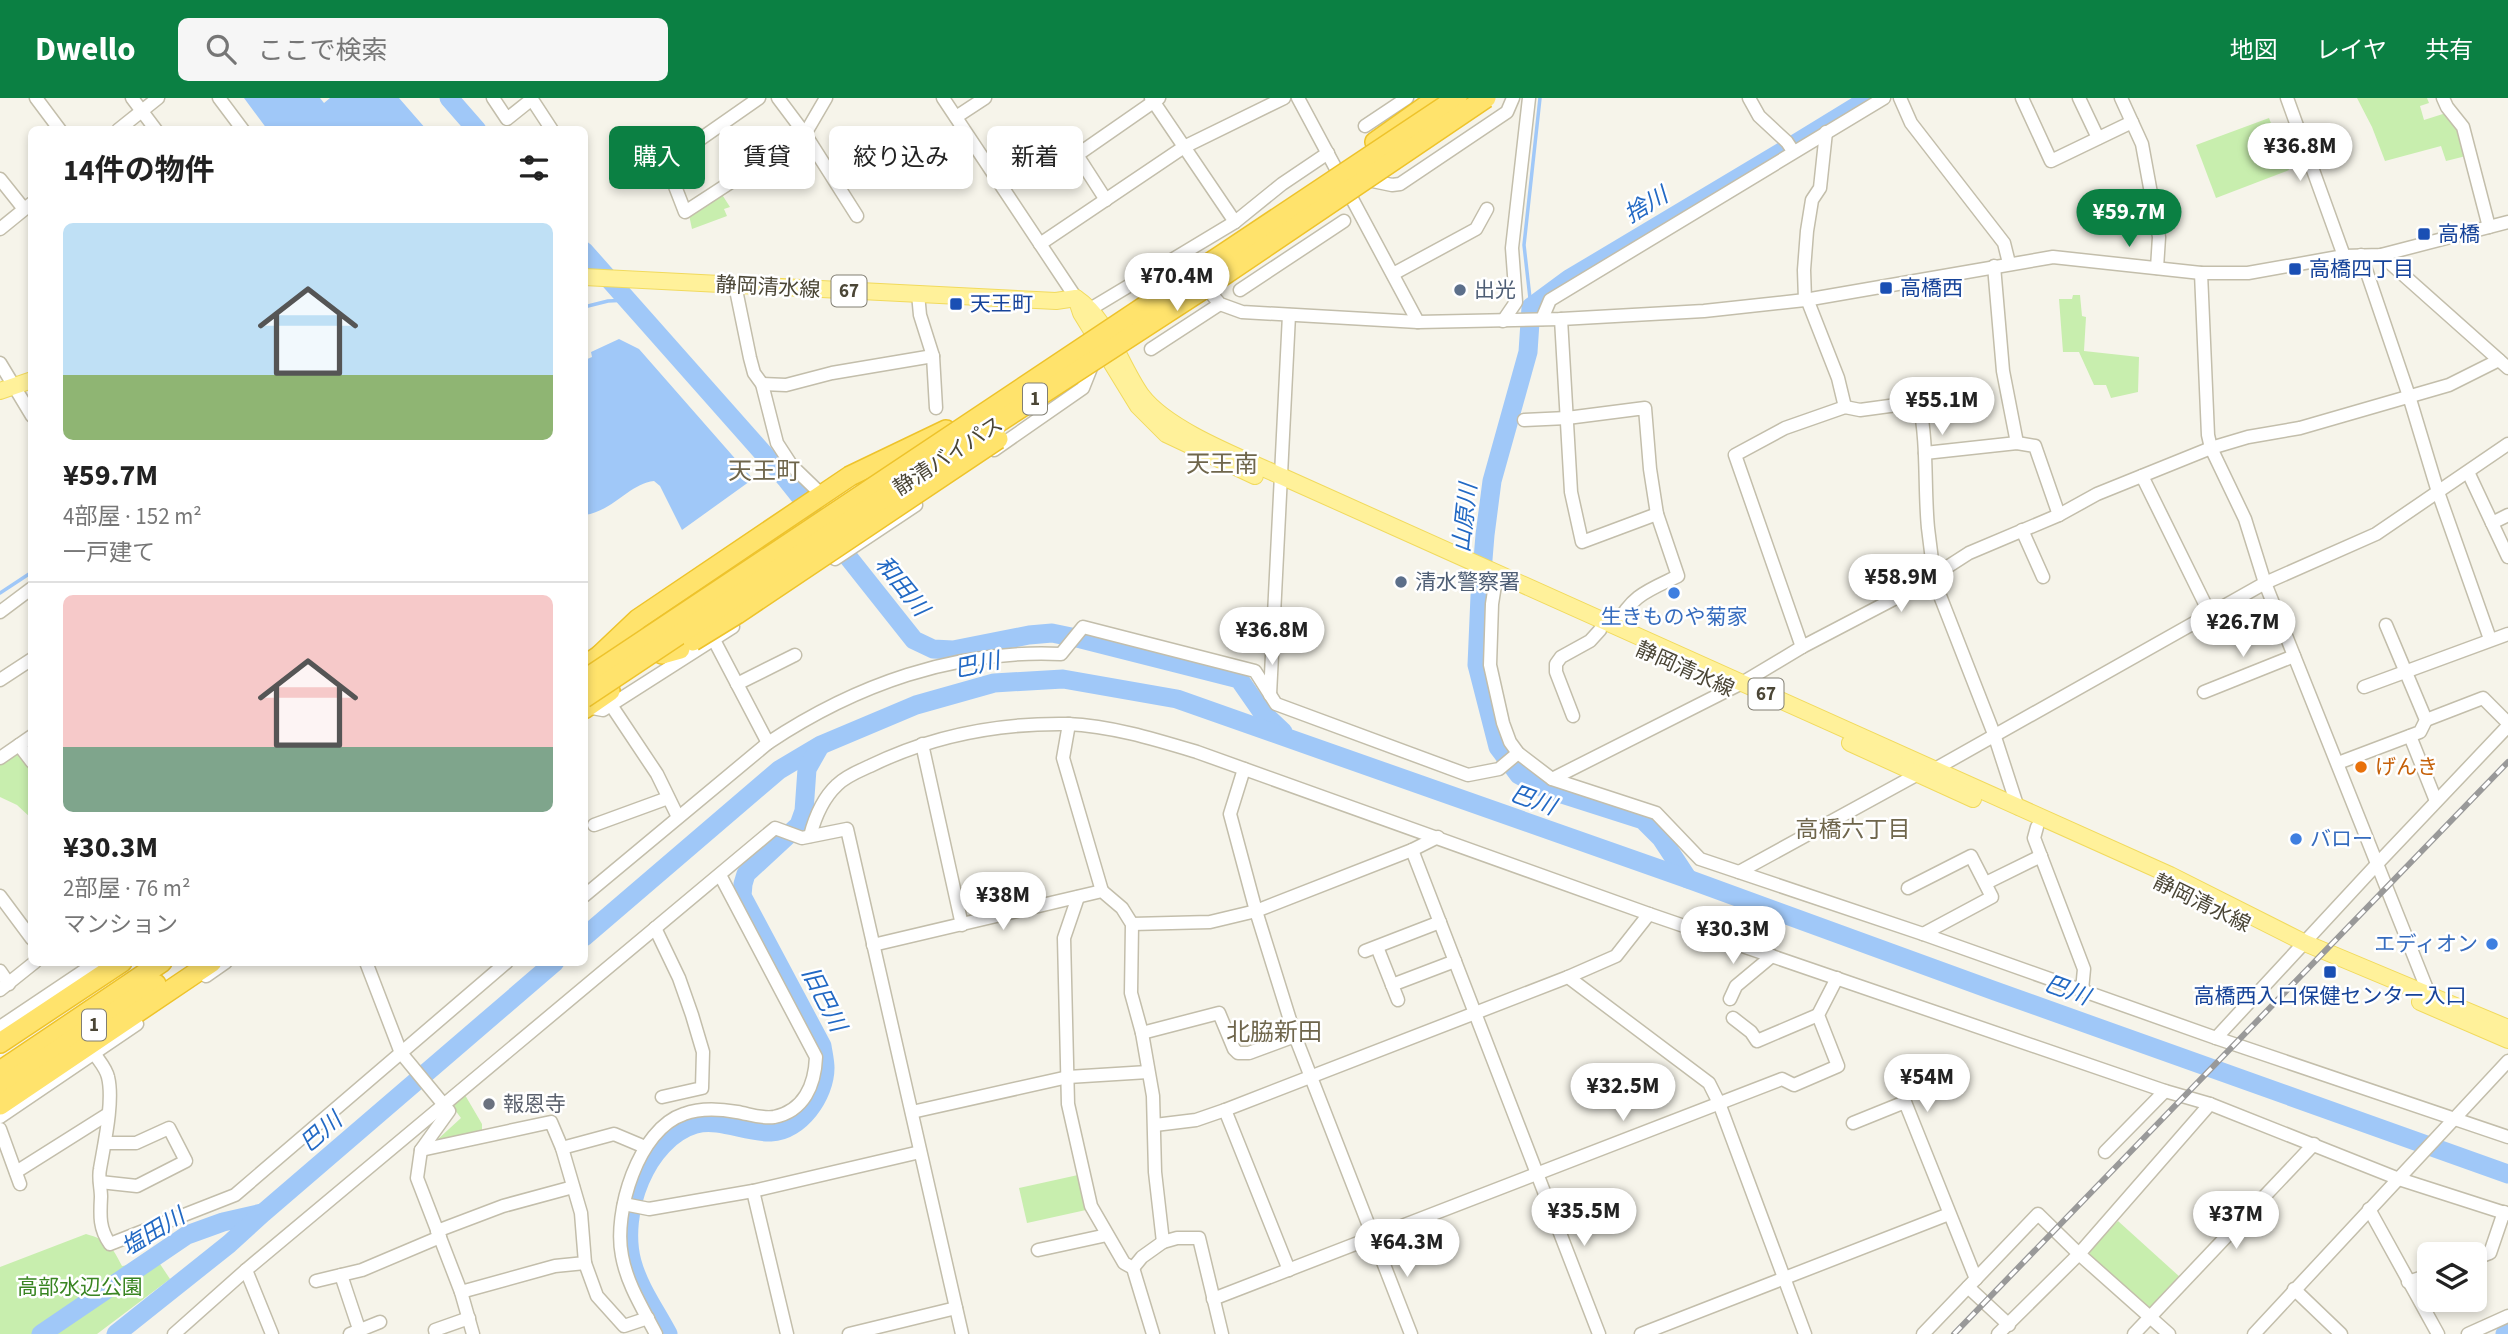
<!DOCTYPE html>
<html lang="ja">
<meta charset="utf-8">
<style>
body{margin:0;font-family:"Source Sans 3","Noto Sans JP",sans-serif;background:#f6f6f6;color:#222;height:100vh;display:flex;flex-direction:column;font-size:26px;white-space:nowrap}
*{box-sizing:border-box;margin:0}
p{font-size:23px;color:#767676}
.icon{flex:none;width:38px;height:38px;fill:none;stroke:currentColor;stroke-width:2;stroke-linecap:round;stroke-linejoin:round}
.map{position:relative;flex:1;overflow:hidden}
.panel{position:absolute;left:28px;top:28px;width:560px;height:840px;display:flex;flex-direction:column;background:#fff;border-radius:10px;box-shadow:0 4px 10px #0003}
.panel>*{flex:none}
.guide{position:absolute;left:609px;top:28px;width:665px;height:63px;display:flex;gap:14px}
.fabs{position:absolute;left:2417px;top:1144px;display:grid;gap:14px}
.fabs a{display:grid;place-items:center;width:70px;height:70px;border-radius:10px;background:#fff;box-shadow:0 4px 10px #0003;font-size:35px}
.price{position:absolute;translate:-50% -60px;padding:0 16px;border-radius:24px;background:#fff;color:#222;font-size:23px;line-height:46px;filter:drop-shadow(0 2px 4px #0008)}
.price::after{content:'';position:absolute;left:50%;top:42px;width:21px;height:16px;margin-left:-10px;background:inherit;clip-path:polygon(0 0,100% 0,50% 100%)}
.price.active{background:#0b8043;color:#fff}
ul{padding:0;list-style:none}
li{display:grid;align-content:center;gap:14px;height:371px;padding:0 35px}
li+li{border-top:2px solid #e0e0e0}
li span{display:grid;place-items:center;height:217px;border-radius:10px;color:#555}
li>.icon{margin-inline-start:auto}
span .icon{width:126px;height:126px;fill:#fffc;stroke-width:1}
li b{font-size:30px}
h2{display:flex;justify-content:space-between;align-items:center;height:84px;padding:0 35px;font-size:30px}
.chip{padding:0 24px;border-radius:10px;background:#fff;box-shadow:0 4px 10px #0003;font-size:24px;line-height:63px}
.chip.active{background:#0b8043;color:#fff}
header{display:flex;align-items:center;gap:42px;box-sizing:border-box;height:98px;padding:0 35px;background:#0b8043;color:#fff}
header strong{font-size:33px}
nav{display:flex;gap:38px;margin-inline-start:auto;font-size:24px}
.search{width:490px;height:63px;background:#f6f6f6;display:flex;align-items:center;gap:18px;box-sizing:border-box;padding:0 24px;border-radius:10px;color:#767676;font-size:26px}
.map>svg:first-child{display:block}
.green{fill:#c8eeae}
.water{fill:#a0c8f8}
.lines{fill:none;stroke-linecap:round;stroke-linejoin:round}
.stream{stroke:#a0c8f8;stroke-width:3.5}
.river{stroke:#a0c8f8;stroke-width:19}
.minor-casing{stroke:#c3beab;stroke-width:15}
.major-casing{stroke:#f1da5d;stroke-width:18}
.highway-casing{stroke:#eec32b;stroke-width:22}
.minor{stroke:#fff;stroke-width:12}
.major{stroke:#fff19a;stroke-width:16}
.highway{stroke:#ffe36c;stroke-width:19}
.rail-casing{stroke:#999;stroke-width:6}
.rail{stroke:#fff;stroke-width:3.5;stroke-dasharray:10;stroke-linecap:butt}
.highway-bridge-casing{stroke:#eec32b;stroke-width:22;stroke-linecap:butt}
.highway-bridge{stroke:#ffe36c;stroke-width:19}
.transit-dot{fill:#1a4fb4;stroke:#fff;stroke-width:2.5}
.service-dot{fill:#5c6f8a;stroke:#fff;stroke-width:2.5}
.shop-dot{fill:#3f7fe0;stroke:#fff;stroke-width:2.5}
.food-dot{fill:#e8710a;stroke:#fff;stroke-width:2.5}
.worship-dot{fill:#6b7280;stroke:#fff;stroke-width:2.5}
.labels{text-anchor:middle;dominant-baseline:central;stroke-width:5;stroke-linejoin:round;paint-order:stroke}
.shield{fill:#fff;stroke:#817e72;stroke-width:2}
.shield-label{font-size:19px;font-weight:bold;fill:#4b4636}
.transit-label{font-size:21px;fill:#164399;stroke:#fff;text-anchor:start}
.street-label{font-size:21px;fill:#4b4636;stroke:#fff}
.service-label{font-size:21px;fill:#4e5e75;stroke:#fff;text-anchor:start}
.shop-label{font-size:21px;fill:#366cbe;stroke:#fff}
.food-label{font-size:21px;fill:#c56008;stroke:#fff;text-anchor:start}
.worship-label{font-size:21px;fill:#5b616d;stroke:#fff;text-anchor:start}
.park-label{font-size:21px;fill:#398522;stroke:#fff}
.water-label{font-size:23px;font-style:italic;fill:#2269c4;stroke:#fff}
.neighbourhood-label{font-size:23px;fill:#6f664c;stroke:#fff}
.quarter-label{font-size:24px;fill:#6f664c;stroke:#fff}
</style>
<header>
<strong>Dwello</strong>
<div class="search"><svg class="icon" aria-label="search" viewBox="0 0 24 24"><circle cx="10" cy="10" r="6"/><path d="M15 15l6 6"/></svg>ここで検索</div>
<nav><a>地図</a><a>レイヤ</a><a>共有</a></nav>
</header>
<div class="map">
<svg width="2508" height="1236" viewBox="0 0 2508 1236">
<rect width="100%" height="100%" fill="#f6f4ea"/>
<g class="green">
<polygon points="2357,0 2427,0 2429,5 2420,8 2424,22 2446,15 2459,30 2466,58 2446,63 2441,48 2385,63 2372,29"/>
<polygon points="2269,20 2289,72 2216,100 2196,47"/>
<polygon points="721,95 730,109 724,111 727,118 692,131 689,117"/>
<polygon points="2073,197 2080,197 2082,218 2086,219 2084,253 2139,259 2138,294 2111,300 2106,287 2094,287 2079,254 2063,254 2059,201 2072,201"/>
<polygon points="16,654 21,655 31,669 31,720 17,707 0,699 0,665"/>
<polygon points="465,997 482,1026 482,1037 437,1042 461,1020 452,1008"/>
<polygon points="1078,1077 1086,1112 1027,1125 1019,1090"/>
<polygon points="2118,1123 2181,1180 2154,1209 2146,1210 2090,1158 2090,1153"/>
<path d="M86,1136C108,1142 112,1148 122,1168L158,1163L170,1181L97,1236H0V1169Z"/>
</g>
<g class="water">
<polygon points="244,0 320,0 324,5 330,0 399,0 426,31 267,31"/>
<path d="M619,241L639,251L753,381L682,432L660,388L654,383C629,386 613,413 585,417V262L592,259L591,254Z"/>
</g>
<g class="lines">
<g class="stream">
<polyline points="584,209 608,203 629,202"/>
<polyline points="1531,209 1524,147 1540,0"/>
<polyline points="0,495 32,474"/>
</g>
<g class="river">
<polyline points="449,0 477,32"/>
<polyline points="1793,47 1870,0"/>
<polyline points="584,153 787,382 914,542 933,551 953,552 1029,537 1052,535 1081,541 1239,581 1262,614 1283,634"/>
<polyline points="1688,781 1661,740 1643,722 1543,690 1519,677 1498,649 1477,567 1480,498 1485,437 1492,383 1528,254 1531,209 1569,181 1788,50"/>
<polyline points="584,839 779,672 821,647 916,607 994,585 1063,581 1177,601 1688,781 1995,893 2508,1076"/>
<polyline points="41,1236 187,1137 223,1124 262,1115"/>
<polyline points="116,1236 229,1146 263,1115 555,864"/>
<path d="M668,1236C656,1213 639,1190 632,1164C619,1116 645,1041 696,1026C720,1020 747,1035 771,1034C800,1033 825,997 825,970C825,963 823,955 822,948L742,798L743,786L746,776L799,727L804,713L807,671L820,648"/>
<polyline points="2505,1236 2508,1235"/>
</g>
<defs>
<g id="minor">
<polyline points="36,0 60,32"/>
<polyline points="132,0 156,32"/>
<polyline points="219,0 243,32"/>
<polyline points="493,0 507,21 532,1"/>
<polyline points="531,0 552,32"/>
<polyline points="759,0 666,65 685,114 731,84 802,32"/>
<polyline points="778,0 805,36 857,118"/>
<polyline points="943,0 1076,200"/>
<polyline points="1151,0 1235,124"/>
<polyline points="1298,0 1418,224"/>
<polyline points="1749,0 1759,18 1787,44 1793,53"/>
<polyline points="1900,0 1911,25 2004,145 2009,165"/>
<polyline points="2022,0 2051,63 2132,24"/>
<polyline points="2079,0 2098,40"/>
<polyline points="2121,0 2142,46 2159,139 2157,170"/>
<polyline points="2287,0 2344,158"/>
<polyline points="2443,0 2447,9 2463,29 2489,129"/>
<polyline points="956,19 985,0"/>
<polyline points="1365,28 1407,0"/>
<polyline points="118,32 158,0"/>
<polyline points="805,36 826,0"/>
<polyline points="0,81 24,111"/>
<polyline points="1363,81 1392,87 1400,86 1507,14 1513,0"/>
<polyline points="1106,102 1077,57 1159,0"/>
<polyline points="0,131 32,105"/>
<polyline points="1040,146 1184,49 1284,0"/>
<polyline points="2361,157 2409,298 2438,394 2490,541"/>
<polyline points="2381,157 2508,270"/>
<polyline points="1994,168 2003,273 2017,345"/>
<polyline points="2201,175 2208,337 2211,350 2245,421 2265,485 2429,896"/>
<polyline points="1393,176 1476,131 1487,111"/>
<polyline points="1203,186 1220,206 1242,214 1418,224 1561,221 1704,213 1805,202 2053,159 2201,175 2248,175 2344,158 2381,157 2508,124"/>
<polyline points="735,187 750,260 754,275 762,286 777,345 792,368 822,397"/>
<polyline points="1240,192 1344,123"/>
<polyline points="918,196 920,217 933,258 936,310"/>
<polyline points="1807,201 1838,280 1845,309"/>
<polyline points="1805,202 1804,172 1807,133 1812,102 1820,90 1826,34"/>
<polyline points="1092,210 1235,124 1282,86 1328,55"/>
<polyline points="1542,221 1550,202 1884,0"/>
<polyline points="1561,221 1571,394 1582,444 1657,416"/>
<polyline points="1503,223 1516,204 1512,150 1529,0"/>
<polyline points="1151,251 1220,206"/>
<polyline points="0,265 32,318"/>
<polyline points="762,286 786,287 832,275 933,258"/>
<path d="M1524,322L1567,320L1645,310L1650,371L1657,416L1678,478C1647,493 1632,497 1616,528"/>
<polyline points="994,352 1083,290 1093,265"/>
<polyline points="1925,355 2017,345 2035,348 2059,417"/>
<polyline points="2468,374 2508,459"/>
<polyline points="2142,378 2210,516"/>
<polyline points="2492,425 2508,417"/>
<polyline points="2022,432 2043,479"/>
<polyline points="835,461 916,407"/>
<polyline points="1497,474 1492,506 1490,567 1503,625 1510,644 1518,655 1552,681 1656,715 1700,761 1923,836 2216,940 2508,1039"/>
<polyline points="0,514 32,490"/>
<polyline points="714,542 768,645"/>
<polyline points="0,582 32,561"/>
<polyline points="737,586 795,557"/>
<polyline points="2364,589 2508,536"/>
<polyline points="2204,594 2294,558"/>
<polyline points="1270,597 1289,217"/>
<polyline points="611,607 657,676 678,719"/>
<polyline points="587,609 603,612 733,529"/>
<polyline points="1573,618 1556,574 1556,566 1561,559 1590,543 1600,532"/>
<polyline points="2426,622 2483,600 2508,625"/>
<polyline points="1069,626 1063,660 1102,793"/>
<polyline points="2410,638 2436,703"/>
<polyline points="922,646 962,827"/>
<polyline points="19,647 32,664"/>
<polyline points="0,660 32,638"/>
<polyline points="2338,665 2420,634 2426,622 2386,527"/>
<polyline points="1244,671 1230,716 1256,813 1295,938 1411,1236"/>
<polyline points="1552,681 1742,585 1802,549"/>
<path d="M2018,710L1994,636L1937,490C1933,470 1930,450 1928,430C1924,388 1928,346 1919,304L1860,312L1845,309L1785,330L1735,357L1802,549L1913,491L1969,455L2059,417L2097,396L2211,350L2248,339L2300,330L2449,287L2499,262"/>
<polyline points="594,727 668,700"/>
<polyline points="2037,729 2034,740 2084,871 2082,892"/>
<path d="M810,738C815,719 823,700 837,687C846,678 859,673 870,668C931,638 999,625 1067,626C1112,628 1154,641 1197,654L1649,816L2165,993L2210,1006L2399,1081L2508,1116"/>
<polyline points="1412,752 1599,1236"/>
<polyline points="1739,774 1918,676 1935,671 2265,485 2376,436 2508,346"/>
<polyline points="1986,785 2041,758"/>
<polyline points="1908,790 1971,758 1992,799 1923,836"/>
<polyline points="0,798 32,841"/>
<path d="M584,798L768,645C855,587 955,551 1061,556L1083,529L1255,573L1276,606L1468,677L1499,671L1518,655"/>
<polyline points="1078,799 1064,840 1068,1006 1091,1108 1124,1165 1133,1170 1153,1236"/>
<polyline points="1132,826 1210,824 1256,813 1412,752 1438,739"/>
<polyline points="655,830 679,880 692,917 703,954 702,990 662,999"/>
<polyline points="873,847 1102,793 1122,810 1132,826 1131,895 1142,935 1153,998 1155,1074 1163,1144 1177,1140 1199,1140 1222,1236"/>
<polyline points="1377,849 1398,902"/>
<polyline points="1365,853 1440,824"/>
<polyline points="366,864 401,955 449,1013 421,1052 417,1080 461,1194 473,1236"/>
<polyline points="0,873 9,886"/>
<polyline points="206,878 226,864"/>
<polyline points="1568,879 1616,858 1649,816"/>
<polyline points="1392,887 1455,863"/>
<polyline points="0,892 35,864"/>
<polyline points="1730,901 1736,888 1772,858"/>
<polyline points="1733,920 1751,934 1757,943 1818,917"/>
<polyline points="0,929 97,864"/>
<polyline points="1142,935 1219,915 1234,951 1238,955 1249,955 1295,938"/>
<polyline points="2216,940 2378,765 2508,628"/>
<path d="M94,955C99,963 106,970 108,979C114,1003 104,1047 100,1071C98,1080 101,1090 101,1099C100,1117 99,1131 110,1146L235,1097L507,864"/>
<polyline points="1225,1012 1289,1172"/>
<polyline points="912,1014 1068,979 1148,974"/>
<polyline points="0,1019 137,926"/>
<polyline points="1853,1025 1905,1004 1976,1181"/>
<polyline points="1155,1027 1196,1022 1225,1012 1568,879 1709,985 1719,1005 1805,1236"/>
<polyline points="0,1031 20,1086"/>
<polyline points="562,1050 614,1036 645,1049"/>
<polyline points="421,1052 551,1024 562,1050 581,1115 585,1165 555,1168 461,1194"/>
<polyline points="2105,1054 2165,993"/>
<polyline points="16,1074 108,1016"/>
<polyline points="100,1084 137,1088 186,1063 169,1030 136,1045 105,1045"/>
<polyline points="753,1093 787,1236"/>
<polyline points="624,1106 649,1111 753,1093 920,1054"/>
<polyline points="2369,1111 2438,1236"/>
<polyline points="437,1133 503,1108 573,1089"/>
<polyline points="1038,1152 1107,1137"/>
<polyline points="2474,1161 2490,1155 2504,1114"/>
<polyline points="585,1165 597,1198 624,1228 648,1220"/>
<polyline points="1133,1170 1142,1159 1163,1144"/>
<polyline points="246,1172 272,1236"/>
<polyline points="341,1177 359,1231"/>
<polyline points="316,1183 362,1172 440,1139"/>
<polyline points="2408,1184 2429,1177"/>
<polyline points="1968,1189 2009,1227"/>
<polyline points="2294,1191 2341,1236"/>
<polyline points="1213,1201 1782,981 1794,987 1838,968 1818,917 1837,880"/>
<polyline points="174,1236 246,1172 775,730 802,740 847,731 962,1236"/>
<polyline points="350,1236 380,1224"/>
<polyline points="436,1236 435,1232 469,1220"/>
<path d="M656,1236C643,1211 627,1186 622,1158C613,1115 638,1031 684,1016C700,1010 720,1011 737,1014C749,1016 762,1021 774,1019C804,1013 815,987 816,959L720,777"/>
<polyline points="849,1236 956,1210"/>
<polyline points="1641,1236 1949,1116"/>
<polyline points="1923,1236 2038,1116 2079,1156 2169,1236"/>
<polyline points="1998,1236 2079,1156 2210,1006"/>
<polyline points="2134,1236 2314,1046"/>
<polyline points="2254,1236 2508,963"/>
<polyline points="2468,1236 2508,1218"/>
</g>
<g id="major">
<path d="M584,179L1056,203L1076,200C1109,222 1119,266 1142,298C1169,333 1242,360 1283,379L2170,777L2305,845L2508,930"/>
<polyline points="1076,200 1081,215 1138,308 1166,336 1255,378"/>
<polyline points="0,293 32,282"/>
<polyline points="1850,645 1973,701"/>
<polyline points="2420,904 2508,942"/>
</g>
<g id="highway">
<polyline points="1375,44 1437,0"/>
<polyline points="662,556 680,551"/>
<polyline points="600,557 638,521 850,378 946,332"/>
<polyline points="584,568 611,550"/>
<polyline points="584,611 610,593"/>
<polyline points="0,945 122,864"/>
<polyline points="0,973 162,864"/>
<polyline points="0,990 156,886"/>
<polyline points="0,1007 212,864"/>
</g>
</defs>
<use href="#minor" class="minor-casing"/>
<use href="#major" class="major-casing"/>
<use href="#highway" class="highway-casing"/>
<use href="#minor" class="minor"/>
<use href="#major" class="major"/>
<use href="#highway" class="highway"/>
<defs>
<polyline id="rail" points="1954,1236 2508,664"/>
</defs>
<use href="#rail" class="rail-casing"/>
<use href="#rail" class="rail"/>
<defs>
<g id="highway-bridge">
<polyline points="693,543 737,516 998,341"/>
<polyline points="584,582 1457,0"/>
<polyline points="584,600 956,352 1202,192 1486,0"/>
</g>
</defs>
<use href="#highway-bridge" class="highway-bridge-casing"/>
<use href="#highway-bridge" class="highway-bridge"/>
</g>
<g class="transit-dot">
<rect x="2417" y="129" width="14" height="14" rx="3.5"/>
<rect x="2288" y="164" width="14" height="14" rx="3.5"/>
<rect x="1879" y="183" width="14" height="14" rx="3.5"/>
<rect x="949" y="199" width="14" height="14" rx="3.5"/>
<rect x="2323" y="867" width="14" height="14" rx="3.5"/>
</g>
<g class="service-dot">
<circle cx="1460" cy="192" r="7"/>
<circle cx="1401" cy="484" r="7"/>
</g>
<g class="shop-dot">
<circle cx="1674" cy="495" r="7"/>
<circle cx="2296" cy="741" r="7"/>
<circle cx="2492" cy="846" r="7"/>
</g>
<circle class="food-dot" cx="2361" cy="669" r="7"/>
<circle class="worship-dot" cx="489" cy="1006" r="7"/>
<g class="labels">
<g class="shield">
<rect x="831.5" y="177.5" width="35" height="31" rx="5"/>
<rect x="1023" y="285.5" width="24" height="31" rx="5"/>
<rect x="1748.5" y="580.5" width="35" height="31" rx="5"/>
<rect x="82" y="911.5" width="24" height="31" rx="5"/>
</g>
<g class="shield-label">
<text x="849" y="193">67</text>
<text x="1035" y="301">1</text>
<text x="1766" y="596">67</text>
<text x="94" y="927">1</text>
</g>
<g class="transit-label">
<text x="2438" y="136">高橋</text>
<text x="2309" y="171">高橋四丁目</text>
<text x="1900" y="190">高橋西</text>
<text x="970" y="206">天王町</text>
<text x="2330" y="898" text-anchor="middle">高橋西入口保健センター入口</text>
</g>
<g class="street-label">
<text transform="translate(768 189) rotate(3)">静岡清水線</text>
<text transform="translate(948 358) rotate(-33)">静清バイパス</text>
<text transform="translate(1685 571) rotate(24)">静岡清水線</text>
<text transform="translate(2202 805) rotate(26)">静岡清水線</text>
</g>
<g class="service-label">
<text x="1474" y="192">出光</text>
<text x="1415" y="484">清水警察署</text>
</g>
<g class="shop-label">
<text x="1674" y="519">生きものや菊家</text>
<text x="2310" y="741" text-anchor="start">バロー</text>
<text x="2478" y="846" text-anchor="end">エディオン</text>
</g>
<g class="food-label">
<text x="2375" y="669">げんき</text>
</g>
<g class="worship-label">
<text x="503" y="1006">報恩寺</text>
</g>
<g class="park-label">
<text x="80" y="1189">高部水辺公園</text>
</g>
<g class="water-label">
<text transform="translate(1646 107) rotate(-31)">捨川</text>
<text transform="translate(1465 420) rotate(-84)">山原川</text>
<text transform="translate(902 488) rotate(51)">和田川</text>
<text transform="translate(977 567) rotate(-12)">巴川</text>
<text transform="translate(1533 702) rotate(20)">巴川</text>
<text transform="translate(2067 892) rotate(20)">巴川</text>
<text transform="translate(824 901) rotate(63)">旧巴川</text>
<text transform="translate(321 1034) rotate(-41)">巴川</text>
<text transform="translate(153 1134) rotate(-31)">塩田川</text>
</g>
<g class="neighbourhood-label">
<text x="1853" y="731">高橋六丁目</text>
</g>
<g class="quarter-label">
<text x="1222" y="366">天王南</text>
<text x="764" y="373">天王町</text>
<text x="1274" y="934">北脇新田</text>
</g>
</g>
</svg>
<div class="fabs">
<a><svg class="icon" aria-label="layers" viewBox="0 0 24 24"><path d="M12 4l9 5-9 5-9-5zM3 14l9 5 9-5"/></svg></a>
</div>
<b class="price" style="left:2300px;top:85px">¥36.8M</b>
<b class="price active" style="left:2129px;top:151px">¥59.7M</b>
<b class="price" style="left:1177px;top:215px">¥70.4M</b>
<b class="price" style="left:1942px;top:339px">¥55.1M</b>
<b class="price" style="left:1901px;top:516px">¥58.9M</b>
<b class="price" style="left:2243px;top:561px">¥26.7M</b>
<b class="price" style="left:1272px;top:569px">¥36.8M</b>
<b class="price" style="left:1003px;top:834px">¥38M</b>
<b class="price" style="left:1733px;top:868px">¥30.3M</b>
<b class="price" style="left:1927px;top:1016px">¥54M</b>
<b class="price" style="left:1623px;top:1025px">¥32.5M</b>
<b class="price" style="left:1584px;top:1150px">¥35.5M</b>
<b class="price" style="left:2236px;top:1153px">¥37M</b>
<b class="price" style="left:1407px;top:1181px">¥64.3M</b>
<div class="guide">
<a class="chip active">購入</a>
<a class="chip">賃貸</a>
<a class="chip">絞り込み</a>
<a class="chip">新着</a>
</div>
<section class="panel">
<h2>14件の物件<svg class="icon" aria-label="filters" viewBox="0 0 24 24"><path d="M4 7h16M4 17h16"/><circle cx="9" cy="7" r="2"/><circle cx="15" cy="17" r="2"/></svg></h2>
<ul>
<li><span style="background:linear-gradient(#bfe0f5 70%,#8fb573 0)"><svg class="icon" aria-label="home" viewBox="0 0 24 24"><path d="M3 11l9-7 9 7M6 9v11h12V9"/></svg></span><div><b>¥59.7M</b><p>4部屋 · 152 m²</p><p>一戸建て</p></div></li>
<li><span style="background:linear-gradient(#f6c9c9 70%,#7fa58c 0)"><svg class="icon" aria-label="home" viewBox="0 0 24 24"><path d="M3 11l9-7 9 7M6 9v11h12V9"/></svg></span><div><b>¥30.3M</b><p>2部屋 · 76 m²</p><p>マンション</p></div></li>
</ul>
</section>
</div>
